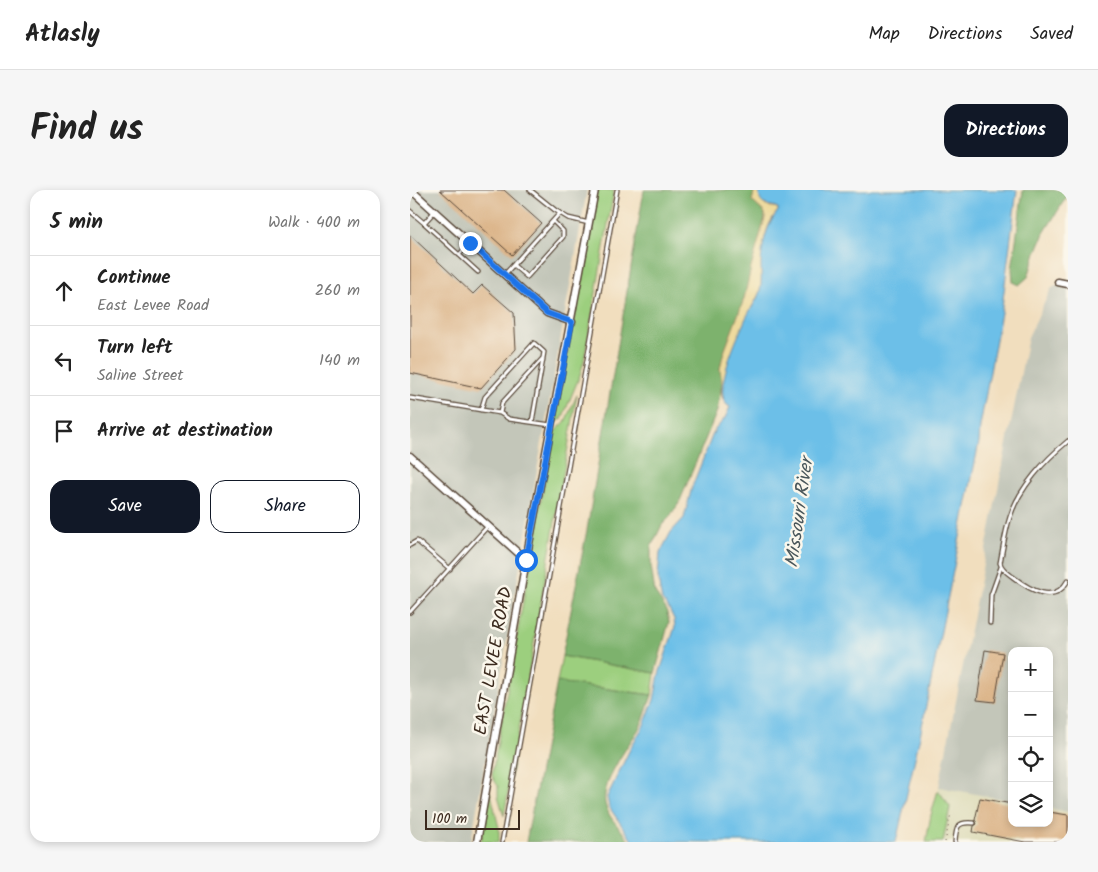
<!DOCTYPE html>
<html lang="en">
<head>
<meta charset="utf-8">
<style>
	body { margin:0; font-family:Kalam,sans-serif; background:#f6f6f6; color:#222 }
	.controls { position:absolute; right:15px; bottom:15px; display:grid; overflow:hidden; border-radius:10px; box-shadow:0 2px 8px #0003 }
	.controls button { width:45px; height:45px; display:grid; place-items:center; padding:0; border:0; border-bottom:1px solid #e0e0e0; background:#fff; color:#222; font:25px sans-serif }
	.scale { position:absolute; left:15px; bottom:12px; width:95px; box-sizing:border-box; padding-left:5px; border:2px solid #3b2a1e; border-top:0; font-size:14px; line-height:18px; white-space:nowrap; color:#3b2a1e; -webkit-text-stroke:4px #fbf7ec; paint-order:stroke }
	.stop { position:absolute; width:15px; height:15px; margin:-11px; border:4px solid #1a73e8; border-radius:50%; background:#fff }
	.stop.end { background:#1a73e8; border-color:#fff; box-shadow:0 1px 5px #0008 }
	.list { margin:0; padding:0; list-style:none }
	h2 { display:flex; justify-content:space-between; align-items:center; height:65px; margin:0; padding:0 20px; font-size:21px }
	h2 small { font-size:16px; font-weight:400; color:#767676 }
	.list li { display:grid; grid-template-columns:32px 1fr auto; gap:15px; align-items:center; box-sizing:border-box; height:70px; padding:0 20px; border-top:1px solid #e0e0e0 }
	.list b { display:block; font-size:19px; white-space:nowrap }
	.list p { margin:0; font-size:16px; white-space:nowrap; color:#767676 }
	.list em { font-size:16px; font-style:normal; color:#767676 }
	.actions { display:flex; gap:10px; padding:15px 20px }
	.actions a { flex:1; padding:11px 0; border:1px solid #111827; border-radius:15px; text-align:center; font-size:18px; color:#111827 }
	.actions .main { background:#111827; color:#fff }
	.icon { flex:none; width:28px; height:28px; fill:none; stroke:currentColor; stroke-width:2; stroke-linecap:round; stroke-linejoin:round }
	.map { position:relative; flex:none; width:658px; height:652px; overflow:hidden; border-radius:15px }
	header { display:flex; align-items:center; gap:30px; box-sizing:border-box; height:70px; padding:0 25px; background:#fff; border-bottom:1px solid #e0e0e0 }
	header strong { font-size:24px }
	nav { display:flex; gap:28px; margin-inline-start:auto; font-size:18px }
	.intro { display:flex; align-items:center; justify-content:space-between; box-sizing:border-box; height:120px; padding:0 30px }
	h1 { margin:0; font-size:35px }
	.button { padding:12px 22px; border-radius:15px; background:#111827; color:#fff; font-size:18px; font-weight:700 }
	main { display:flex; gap:30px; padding:0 30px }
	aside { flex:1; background:#fff; border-radius:15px; box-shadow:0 2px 8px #0003 }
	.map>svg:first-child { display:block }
	.built { fill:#dfddbb }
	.industrial { fill:#c3c6b9 }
	.green { fill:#9ccf7e; stroke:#6c7c4e }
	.forest { fill:#7db26d; stroke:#5c6e46 }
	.sand { fill:#eeda9e; stroke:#94825e }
	.water { fill:#6cbfe8; stroke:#547483 }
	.building { fill:#dcb58a }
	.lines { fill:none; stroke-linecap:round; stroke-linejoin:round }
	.service-casing { stroke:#564536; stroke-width:5.5 }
	.minor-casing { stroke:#564536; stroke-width:9 }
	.path { stroke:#564536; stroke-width:1; stroke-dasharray:1 4; stroke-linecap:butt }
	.service { stroke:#fff; stroke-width:3 }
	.minor { stroke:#fff; stroke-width:6 }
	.route { stroke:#1a73e8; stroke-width:6 }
	.labels { text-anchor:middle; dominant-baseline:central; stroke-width:5; stroke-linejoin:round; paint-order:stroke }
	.street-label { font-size:18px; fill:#3b2a1e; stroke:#fbf7ec }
	.water-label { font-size:19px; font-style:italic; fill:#4a575b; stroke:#fbf7ec }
</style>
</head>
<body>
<header>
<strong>Atlasly</strong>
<nav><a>Map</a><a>Directions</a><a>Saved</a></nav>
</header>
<div class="intro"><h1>Find us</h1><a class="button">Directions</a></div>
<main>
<aside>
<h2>5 min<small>Walk · 400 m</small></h2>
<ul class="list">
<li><svg class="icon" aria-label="ahead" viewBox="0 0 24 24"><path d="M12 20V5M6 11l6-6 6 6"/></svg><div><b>Continue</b><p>East Levee Road</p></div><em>260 m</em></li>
<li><svg class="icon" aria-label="left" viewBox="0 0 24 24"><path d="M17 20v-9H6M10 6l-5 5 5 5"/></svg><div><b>Turn left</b><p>Saline Street</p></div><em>140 m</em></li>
<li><svg class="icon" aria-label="arrive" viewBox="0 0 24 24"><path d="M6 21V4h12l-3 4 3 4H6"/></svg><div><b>Arrive at destination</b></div></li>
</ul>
<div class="actions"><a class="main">Save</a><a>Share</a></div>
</aside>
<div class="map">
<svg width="658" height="652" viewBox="0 0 658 652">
	<rect width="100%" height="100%" fill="#fbf7ec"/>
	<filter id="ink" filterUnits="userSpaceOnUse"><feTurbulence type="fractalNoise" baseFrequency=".02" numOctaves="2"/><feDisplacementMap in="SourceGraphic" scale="10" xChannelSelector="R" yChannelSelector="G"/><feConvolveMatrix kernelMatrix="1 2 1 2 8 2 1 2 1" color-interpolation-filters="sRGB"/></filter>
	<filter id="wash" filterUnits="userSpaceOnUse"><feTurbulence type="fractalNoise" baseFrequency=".0096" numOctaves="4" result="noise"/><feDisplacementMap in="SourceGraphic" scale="20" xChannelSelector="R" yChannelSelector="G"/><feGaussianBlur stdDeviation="1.12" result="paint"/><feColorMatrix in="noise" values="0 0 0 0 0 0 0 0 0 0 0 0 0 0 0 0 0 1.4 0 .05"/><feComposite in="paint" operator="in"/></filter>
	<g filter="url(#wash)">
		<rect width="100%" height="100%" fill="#f1debe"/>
		<!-- built -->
		<path class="built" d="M529 597 602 611V633H639V618L658 622V652H533L540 617 528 600Z"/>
		<!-- industrial -->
		<path class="industrial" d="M0 0H177L61 652H0Z
			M646 95 658 97V622L639 618V461H602V611L529 597 618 147 641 99Z"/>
		<!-- green -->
		<path class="green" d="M187 0H204L174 171 170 185 152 229 145 233Z
			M167 205 94 626 88 606V596L83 588 82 585 143 243 155 232Z
			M152 466 245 483 242 505 147 492Z
			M80 600 89 638V652H71Z
			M528 600 540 617 533 652H516L521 625Z"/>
		<!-- forest -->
		<path class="forest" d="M234 0H345L342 11 355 23V28L334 109 313 165 310 179 312 193 307 221 269 313 259 328 252 335 241 357V376L245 403 256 419 259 432 245 483 152 466 177 340Z
			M613 0H658L656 8 634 43 624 68 618 87 609 95 603 92 602 79Z
			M147 492 242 505C238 516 235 527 230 537 218 557 188 594 196 617 200 631 213 639 219 652H116Z"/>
		<!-- sand -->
		<path class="sand" d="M345 0H349L352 12 356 16 368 18V21C348 43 355 72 351 98 349 106 344 112 341 119 328 147 311 179 314 210L311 205 312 193 310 179 313 165 334 109 341 78 355 28V23L342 11Z"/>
		<!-- water -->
		<path class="water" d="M349 0H607L592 117 570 236 569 252 510 546 486 652H223L199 617 197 607 222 555 233 537 244 510 249 484 265 437 264 429 258 417 252 410 250 401 248 386 250 363 261 342 274 328 282 297 304 241 315 228 320 217C299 207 329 144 336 128 340 119 347 111 350 101 352 93 351 83 351 74 352 55 356 36 368 21V18C356 13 349 18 349 0Z"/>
		<g id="blocks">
			<!-- building -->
			<path class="building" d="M30 0H94L131 33 102 65Z
				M0 45 63 104 72 95 104 123 106 159 71 198 0 183Z
				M575 460 593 463 585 512 567 510Z
				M570 608 602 614V633H639V622L658 625V652H615L563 642 564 636 567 634 565 630Z"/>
		</g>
	</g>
	<g filter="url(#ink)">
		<use href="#blocks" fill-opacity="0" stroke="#564536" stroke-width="1"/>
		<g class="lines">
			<defs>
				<path id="service" d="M120 0 145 20 158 28 179 33
					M0 21 14 33
					M24 22 14 33 68 82
					M49 65 60 53
					M103 75 117 87 153 47V41L143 31
					M95 84 150 23
					M0 208 90 223 99 229 141 235
					M71 220 75 207 124 153 134 162 133 168 92 213 90 223
					M122 232 133 169
					M658 251C635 270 609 298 600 327 595 342 593 358 590 373 592 380 598 383 603 387 620 400 645 415 658 390
					M0 355 7 351 40 379
					M0 422 78 336
					M580 433 581 405 591 377
					M92 652 207 0
					M545 652C546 637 547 631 564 633"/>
				<path id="minor" d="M1 0 137 123 162 132
					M648 92 658 94
					M0 266 116 370
					M67 652 116 370 185 0"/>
			</defs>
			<!-- service casing -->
			<use href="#service" class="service-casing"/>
			<!-- minor casing -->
			<use href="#minor" class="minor-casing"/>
			<!-- path -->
			<path class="path" d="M535 652 541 623"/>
			<!-- service -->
			<use href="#service" class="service"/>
			<!-- minor -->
			<use href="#minor" class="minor"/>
		</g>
	</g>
	<g class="lines" filter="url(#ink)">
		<!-- route -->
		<path class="route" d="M60 53 137 123 162 132 116 370"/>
	</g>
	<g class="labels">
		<!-- street labels -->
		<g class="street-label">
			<text transform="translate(84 471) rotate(-80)">EAST LEVEE ROAD</text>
		</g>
		<!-- water labels -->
		<g class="water-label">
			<text transform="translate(390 323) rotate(-82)">Missouri River</text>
		</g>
	</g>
</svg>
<div class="controls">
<button>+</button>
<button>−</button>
<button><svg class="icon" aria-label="locate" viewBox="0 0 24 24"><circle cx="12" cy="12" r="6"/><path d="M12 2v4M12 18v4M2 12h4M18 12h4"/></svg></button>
<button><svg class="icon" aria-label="layers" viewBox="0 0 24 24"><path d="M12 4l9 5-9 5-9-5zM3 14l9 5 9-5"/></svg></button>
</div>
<div class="scale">100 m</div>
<div class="stop" style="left:116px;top:370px"></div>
<div class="stop end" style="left:60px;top:53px"></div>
</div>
</main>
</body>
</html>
